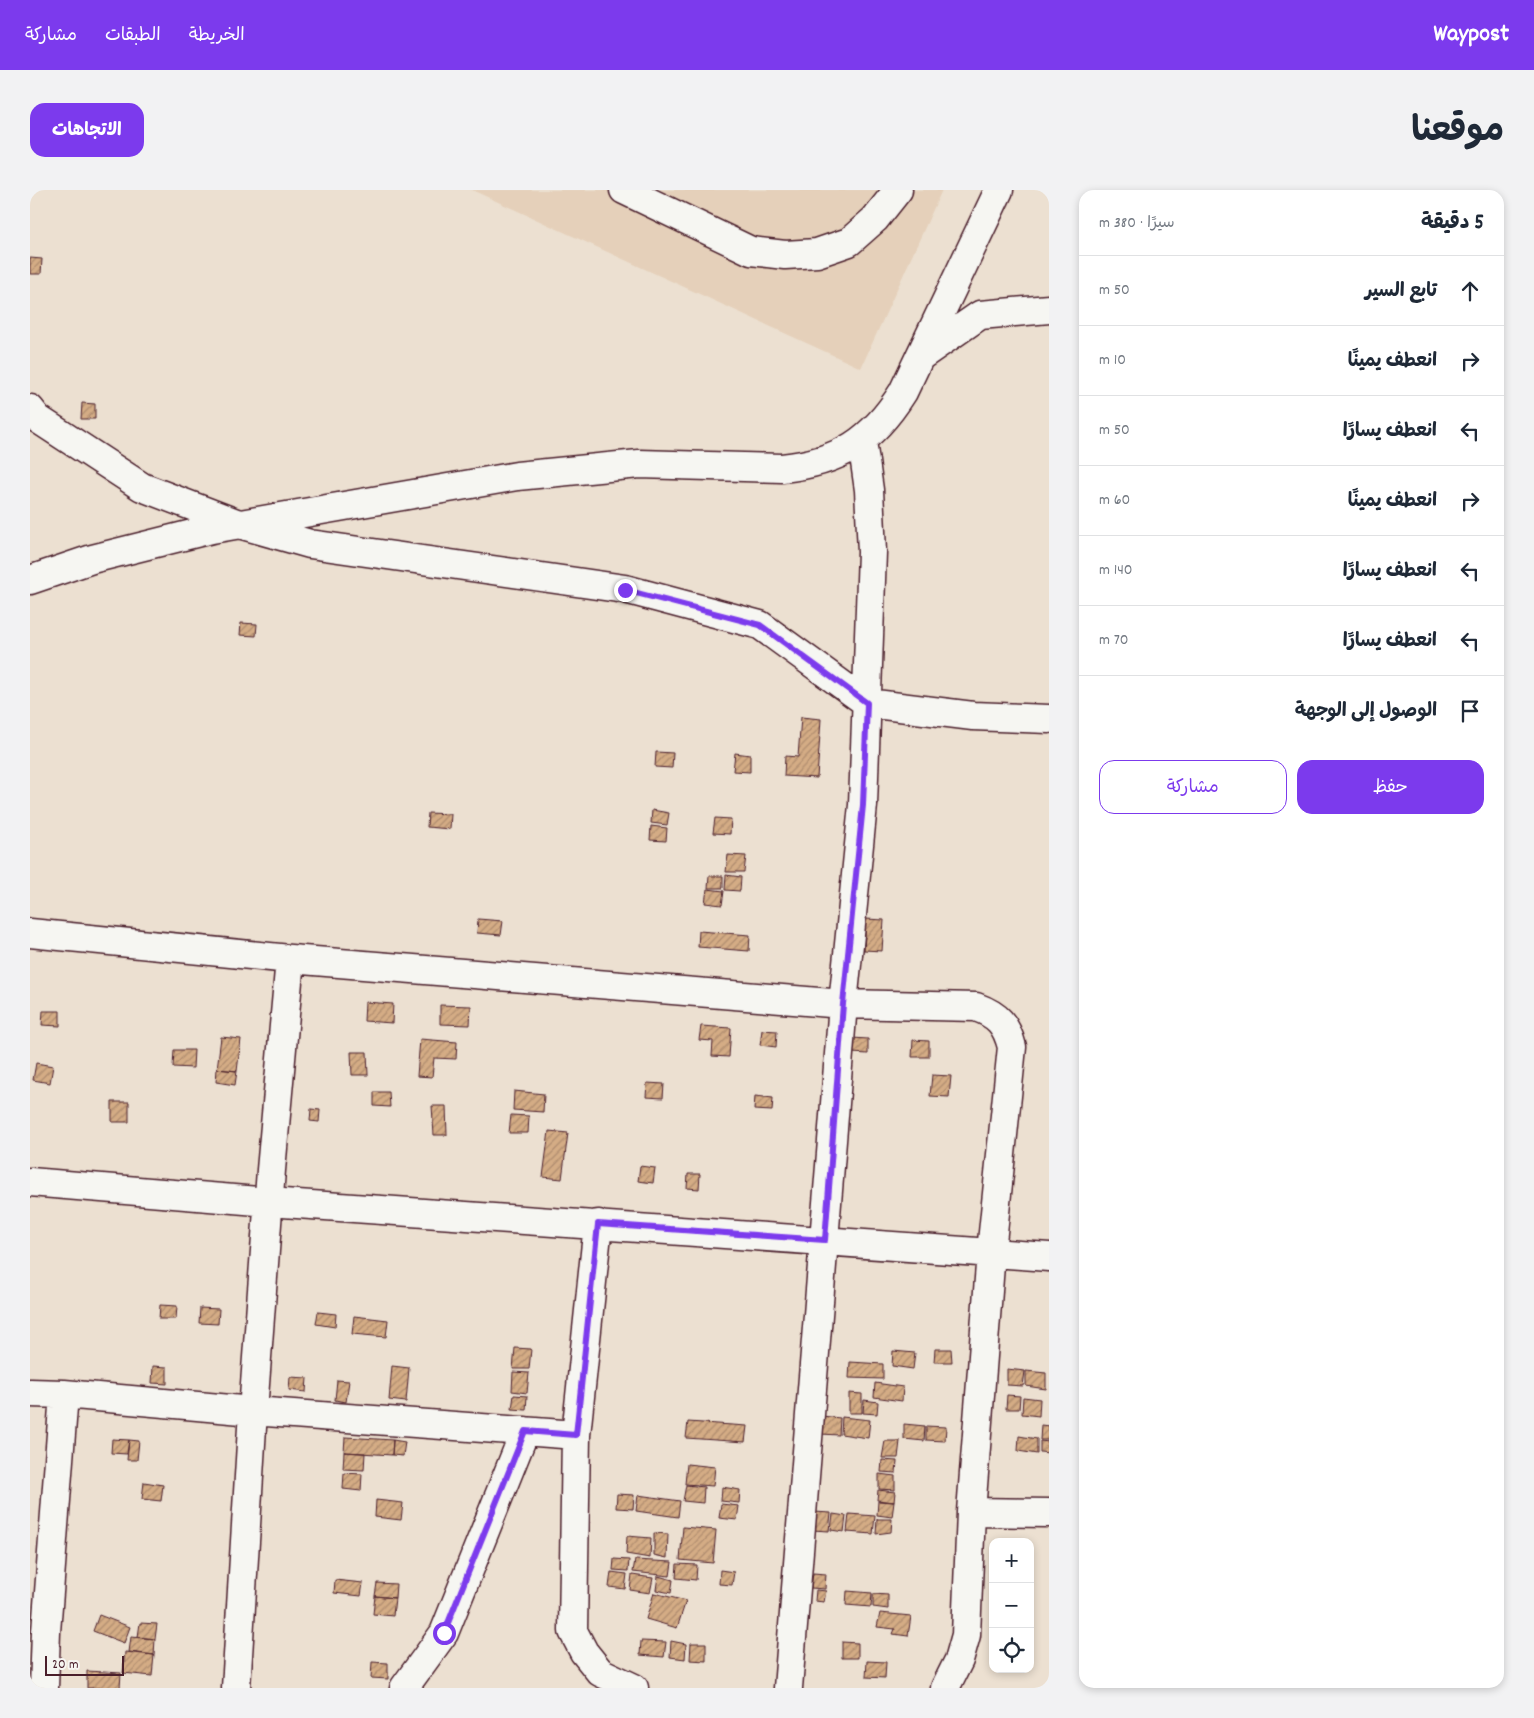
<!DOCTYPE html>
<html lang="ar">
<head>
<meta charset="utf-8">
<style>
	body { margin:0; font-family:Dekko,"Playpen Sans Arabic",sans-serif; background:#f2f2f3; color:#1f2937; direction:rtl }
	.controls { position:absolute; right:15px; bottom:15px; display:grid; overflow:hidden; border-radius:10px; box-shadow:0 2px 8px #0003 }
	.controls button { width:45px; height:45px; display:grid; place-items:center; padding:0; border:0; border-bottom:1px solid #e0e1e3; background:#fff; color:#1f2937; font:25px sans-serif }
	.scale { position:absolute; left:15px; bottom:12px; width:79px; box-sizing:border-box; padding-left:5px; border:2px solid #4a1f2b; border-top:0; font-size:14px; line-height:18px; white-space:nowrap; color:#4a1f2b; -webkit-text-stroke:4px #f6f6f2; paint-order:stroke }
	.stop { position:absolute; width:15px; height:15px; margin:-11px; border:4px solid #7c3aed; border-radius:50%; background:#fff }
	.stop.end { background:#7c3aed; border-color:#fff; box-shadow:0 1px 5px #0008 }
	.list { margin:0; padding:0; list-style:none }
	h2 { display:flex; justify-content:space-between; align-items:center; height:65px; margin:0; padding:0 20px; font-size:21px }
	h2 small { font-size:16px; font-weight:400; color:#747a83 }
	.list li { display:grid; grid-template-columns:32px 1fr auto; gap:15px; align-items:center; box-sizing:border-box; height:70px; padding:0 20px; border-top:1px solid #e0e1e3 }
	.list b { display:block; font-size:19px; white-space:nowrap }
	.list em { font-size:16px; font-style:normal; color:#747a83 }
	.actions { display:flex; gap:10px; padding:15px 20px }
	.actions a { flex:1; padding:11px 0; border:1px solid #7c3aed; border-radius:15px; text-align:center; font-size:18px; color:#7c3aed }
	.actions .main { background:#7c3aed; color:#fff }
	.icon { flex:none; width:28px; height:28px; fill:none; stroke:currentColor; stroke-width:2; stroke-linecap:round; stroke-linejoin:round }
	.map { position:relative; flex:none; width:1019px; height:1498px; overflow:hidden; direction:ltr; border-radius:15px }
	header { display:flex; align-items:center; gap:30px; box-sizing:border-box; height:70px; padding:0 25px; background:#7c3aed; color:#fff }
	header strong { font-size:24px }
	nav { display:flex; gap:28px; margin-inline-start:auto; font-size:18px }
	.intro { display:flex; align-items:center; justify-content:space-between; box-sizing:border-box; height:120px; padding:0 30px }
	h1 { margin:0; font-size:35px }
	.button { padding:12px 22px; border-radius:15px; background:#7c3aed; color:#fff; font-size:18px; font-weight:700 }
	main { display:flex; gap:30px; padding:0 30px }
	aside { flex:1; background:#fff; border-radius:15px; box-shadow:0 2px 8px #0003 }
	.map>svg:first-child { display:block }
	.built { fill:#e5d0ba }
	.building { fill:url(#building-hatch); stroke:#4a1f2b }
	.lines { fill:none; stroke-linecap:round; stroke-linejoin:round }
	.minor-casing { stroke:#4a1f2b; stroke-width:31 }
	.minor { stroke:#f6f6f2; stroke-width:28 }
	.route { stroke:#7c3aed; stroke-width:6 }
</style>
</head>
<body>
<header>
<strong>Waypost</strong>
<nav><a>الخريطة</a><a>الطبقات</a><a>مشاركة</a></nav>
</header>
<div class="intro"><h1>موقعنا</h1><a class="button">الاتجاهات</a></div>
<main>
<aside>
<h2>5 دقيقة<small>سيرًا · 380 m</small></h2>
<ul class="list">
<li><svg class="icon" aria-label="ahead" viewBox="0 0 24 24"><path d="M12 20V5M6 11l6-6 6 6"/></svg><div><b>تابع السير</b></div><em>50 m</em></li>
<li><svg class="icon" aria-label="right" viewBox="0 0 24 24"><path d="M7 20v-9h11M14 6l5 5-5 5"/></svg><div><b>انعطف يمينًا</b></div><em>10 m</em></li>
<li><svg class="icon" aria-label="left" viewBox="0 0 24 24"><path d="M17 20v-9H6M10 6l-5 5 5 5"/></svg><div><b>انعطف يسارًا</b></div><em>50 m</em></li>
<li><svg class="icon" aria-label="right" viewBox="0 0 24 24"><path d="M7 20v-9h11M14 6l5 5-5 5"/></svg><div><b>انعطف يمينًا</b></div><em>60 m</em></li>
<li><svg class="icon" aria-label="left" viewBox="0 0 24 24"><path d="M17 20v-9H6M10 6l-5 5 5 5"/></svg><div><b>انعطف يسارًا</b></div><em>140 m</em></li>
<li><svg class="icon" aria-label="left" viewBox="0 0 24 24"><path d="M17 20v-9H6M10 6l-5 5 5 5"/></svg><div><b>انعطف يسارًا</b></div><em>70 m</em></li>
<li><svg class="icon" aria-label="arrive" viewBox="0 0 24 24"><path d="M6 21V4h12l-3 4 3 4H6"/></svg><div><b>الوصول إلى الوجهة</b></div></li>
</ul>
<div class="actions"><a class="main">حفظ</a><a>مشاركة</a></div>
</aside>
<div class="map">
<svg width="1019" height="1498" viewBox="0 0 1019 1498">
	<defs>
		<pattern id="building-hatch" width="6" height="6" patternUnits="userSpaceOnUse" patternTransform="scale(1.25)"><rect width="6" height="6" fill="#d4ac85"/><path d="M-1 1l2-2M0 6l6-6M5 7l2-2" fill="none" stroke="#ae8b6d"/></pattern>
	</defs>
	<rect width="100%" height="100%" fill="#ece0d1"/>
	<filter id="ink" filterUnits="userSpaceOnUse"><feTurbulence type="fractalNoise" baseFrequency=".02" numOctaves="2"/><feDisplacementMap in="SourceGraphic" scale="10" xChannelSelector="R" yChannelSelector="G"/><feConvolveMatrix kernelMatrix="1 2 1 2 8 2 1 2 1" color-interpolation-filters="sRGB"/></filter>
	<g filter="url(#ink)">
		<!-- built -->
		<path class="built" d="M442 0H912L831 178Z"/>
		<!-- building -->
		<path class="building" d="M0 68 12 69 11 84H0Z
			M52 213 65 214V229H51Z
			M211 433 227 434 226 446 210 445Z
			M771 527 791 529 787 588 754 586 755 566 768 567Z
			M626 562 643 563 642 578 625 577Z
			M705 563 720 565V582L703 581Z
			M622 620 639 623 637 635 621 633Z
			M398 623 421 624 420 639 397 637Z
			M685 628 701 629 700 644 683 643Z
			M621 636 637 638 636 651 620 650Z
			M698 665 716 666 714 682H696Z
			M696 685 711 687 710 701 695 700Z
			M679 686H693V698H678Z
			M677 699 694 701 692 715 675 713Z
			M448 729 473 731 471 745 447 743Z
			M836 729 854 730 852 761 834 760Z
			M669 741 720 745 719 761 668 757Z
			M335 812 363 814 362 833 334 831Z
			M410 815 441 816 440 835 410 834Z
			M13 821H30V836L12 835Z
			M671 836 701 838 699 867 682 866 683 851 669 850Z
			M732 840 747 841 746 857 730 855Z
			M191 847 211 849 207 881 187 879Z
			M822 848 838 849V864L822 863Z
			M390 849 427 852 426 869 404 868 402 887 387 886Z
			M883 850 899 851V867H882Z
			M144 860H164L163 878 143 877Z
			M321 862H337L338 885H322Z
			M6 873 23 876 20 893 3 890Z
			M187 879 207 881 205 895 186 892Z
			M902 885 921 886 919 907 900 906Z
			M617 893 634 894 633 908 616 907Z
			M484 901 514 904 513 922 483 920Z
			M344 902H359L360 917 344 916Z
			M725 906 743 908 742 921 724 920Z
			M82 912H99V932H82Z
			M402 916H416L417 945H404Z
			M281 919 290 920 289 932 280 931Z
			M481 925 499 926 498 943H479Z
			M519 941 538 943 532 989 513 987Z
			M610 976 625 978 623 993 608 991Z
			M658 984H670L669 999 657 998Z
			M130 1115 147 1116 146 1129H129Z
			M170 1118 189 1119 188 1134 169 1133Z
			M288 1122 306 1124 305 1137 286 1134Z
			M324 1126 358 1130 356 1147 322 1144Z
			M485 1158 501 1159 499 1179H483Z
			M905 1159H921L922 1172H904Z
			M863 1161 885 1163 883 1179 862 1176Z
			M820 1172 853 1174V1189L819 1188Z
			M123 1176 137 1177V1194L122 1193Z
			M362 1176 379 1178 376 1212 359 1210Z
			M977 1179 995 1181 993 1196 977 1195Z
			M996 1181 1016 1183V1199L996 1196Z
			M483 1182 499 1183 497 1203 482 1201Z
			M260 1187 277 1188 276 1202 259 1200Z
			M307 1190 319 1191 316 1212 305 1210Z
			M845 1193 873 1197 872 1211 844 1207Z
			M819 1203 832 1204V1223H819Z
			M484 1205 497 1206 496 1220 482 1219Z
			M977 1205 990 1206 989 1219H976Z
			M993 1207 1010 1209 1009 1226 992 1224Z
			M834 1210 848 1212 847 1224 833 1223Z
			M792 1226 810 1228 809 1245 791 1244Z
			M812 1227 840 1230 838 1248 811 1244Z
			M658 1232 717 1236 715 1252 656 1248Z
			M874 1234 895 1236 894 1251 874 1249Z
			M1011 1235 1019 1236V1250H1010Z
			M896 1236 916 1237 915 1251 896 1250Z
			M989 1246 1007 1249V1264L988 1261Z
			M315 1247 363 1250 362 1265 314 1262Z
			M82 1249 99 1250 97 1264 81 1263Z
			M99 1250 109 1251 107 1270H97Z
			M363 1250 375 1252 373 1266 362 1265Z
			M855 1251H870L868 1268H852Z
			M1010 1251 1019 1252V1263L1010 1262Z
			M314 1262 335 1263 334 1280 313 1279Z
			M852 1270 867 1271 866 1283 851 1282Z
			M657 1274 685 1277 683 1296 655 1294Z
			M314 1283 332 1284 331 1301 313 1299Z
			M849 1284 865 1286V1300L849 1299Z
			M114 1292 133 1295 131 1311 112 1309Z
			M656 1295 674 1297 673 1313 653 1311Z
			M692 1297 710 1300 709 1313 691 1311Z
			M848 1300 865 1302 864 1312 847 1310Z
			M587 1304 604 1305 603 1319 586 1318Z
			M608 1305 650 1311 648 1327 606 1321Z
			M346 1310 373 1313 371 1330 345 1327Z
			M848 1311 864 1312 862 1327 847 1325Z
			M691 1314 709 1316 707 1330 689 1328Z
			M784 1322 801 1323 799 1341 782 1340Z
			M803 1324 816 1326 814 1342 801 1340Z
			M819 1324 845 1326 843 1344 817 1342Z
			M847 1329H862L861 1342 846 1344Z
			M653 1337 686 1340 683 1373 650 1370Z
			M624 1343 638 1344 637 1368 624 1365Z
			M597 1346 621 1348 620 1368 596 1364Z
			M584 1369 599 1370 598 1381 583 1380Z
			M605 1370 642 1372 640 1386 603 1382Z
			M647 1374 667 1375 666 1390 646 1388Z
			M690 1380 704 1382 702 1395 689 1394Z
			M581 1382 597 1384 595 1399 579 1397Z
			M783 1383 796 1384 795 1399 781 1398Z
			M602 1385 623 1388 620 1403 600 1400Z
			M628 1386 643 1390 641 1403 626 1400Z
			M305 1390 333 1393 331 1406 304 1403Z
			M347 1393 366 1394 365 1408 345 1406Z
			M786 1400 796 1401 794 1412 785 1411Z
			M817 1401 842 1403 841 1417 816 1415Z
			M624 1403 656 1411 647 1438 616 1429Z
			M843 1404 858 1405V1419L843 1417Z
			M345 1406 365 1408 363 1426 343 1424Z
			M850 1423 881 1426 878 1446 863 1444 865 1439 847 1437Z
			M69 1425 100 1437 94 1453 63 1441Z
			M110 1433 127 1434 125 1449 108 1447Z
			M101 1447 125 1449 124 1465 99 1462Z
			M611 1451 636 1452 634 1467 610 1465Z
			M641 1451 656 1454 655 1469 640 1467Z
			M812 1452 828 1453V1468H812Z
			M661 1453H676V1471L660 1470Z
			M95 1462 124 1465 122 1486 93 1483Z
			M837 1471 856 1472 855 1488 836 1487Z
			M342 1472 358 1473V1489L341 1488Z
			M57 1481 91 1483 90 1498H57Z"/>
		<g class="lines">
			<defs>
				<path id="minor" d="M594 0 721 61 755 65 787 63 819 52 845 29 868 0
					M891 166 950 125 1019 119
					M0 219 8 229 112 297 209 334 280 354 595 399 730 435 837 513 943 526 1019 529
					M0 390 62 369 182 339 487 286 609 274 752 278C810 272 842 251 873 202L969 0
					M0 743 260 769 813 814 946 817C968 825 976 834 982 857L961 1062 941 1322 936 1445 929 1470 915 1498
					M0 992 239 1012 1019 1067
					M568 1034 546 1245 543 1441 554 1462 570 1482 604 1498
					M0 1203 34 1204 16 1442 14 1498
					M34 1204 223 1221 546 1245
					M941 1322 1019 1323
					M206 1498 223 1221 241 980 260 769
					M374 1498 414 1443 495 1241
					M758 1498 813 814 833 615 842 362 839 300 832 251"/>
			</defs>
			<!-- minor casing -->
			<use href="#minor" class="minor-casing"/>
			<!-- minor -->
			<use href="#minor" class="minor"/>
		</g>
	</g>
	<g class="lines" filter="url(#ink)">
		<!-- route -->
		<path class="route" d="M414 1443 495 1241 546 1245 568 1034 795 1050 813 814 833 615 837 513 730 435 595 400"/>
	</g>
</svg>
<div class="controls">
<button>+</button>
<button>−</button>
<button><svg class="icon" aria-label="locate" viewBox="0 0 24 24"><circle cx="12" cy="12" r="6"/><path d="M12 2v4M12 18v4M2 12h4M18 12h4"/></svg></button>
</div>
<div class="scale">20 m</div>
<div class="stop" style="left:414px;top:1443px"></div>
<div class="stop end" style="left:595px;top:400px"></div>
</div>
</main>
</body>
</html>
